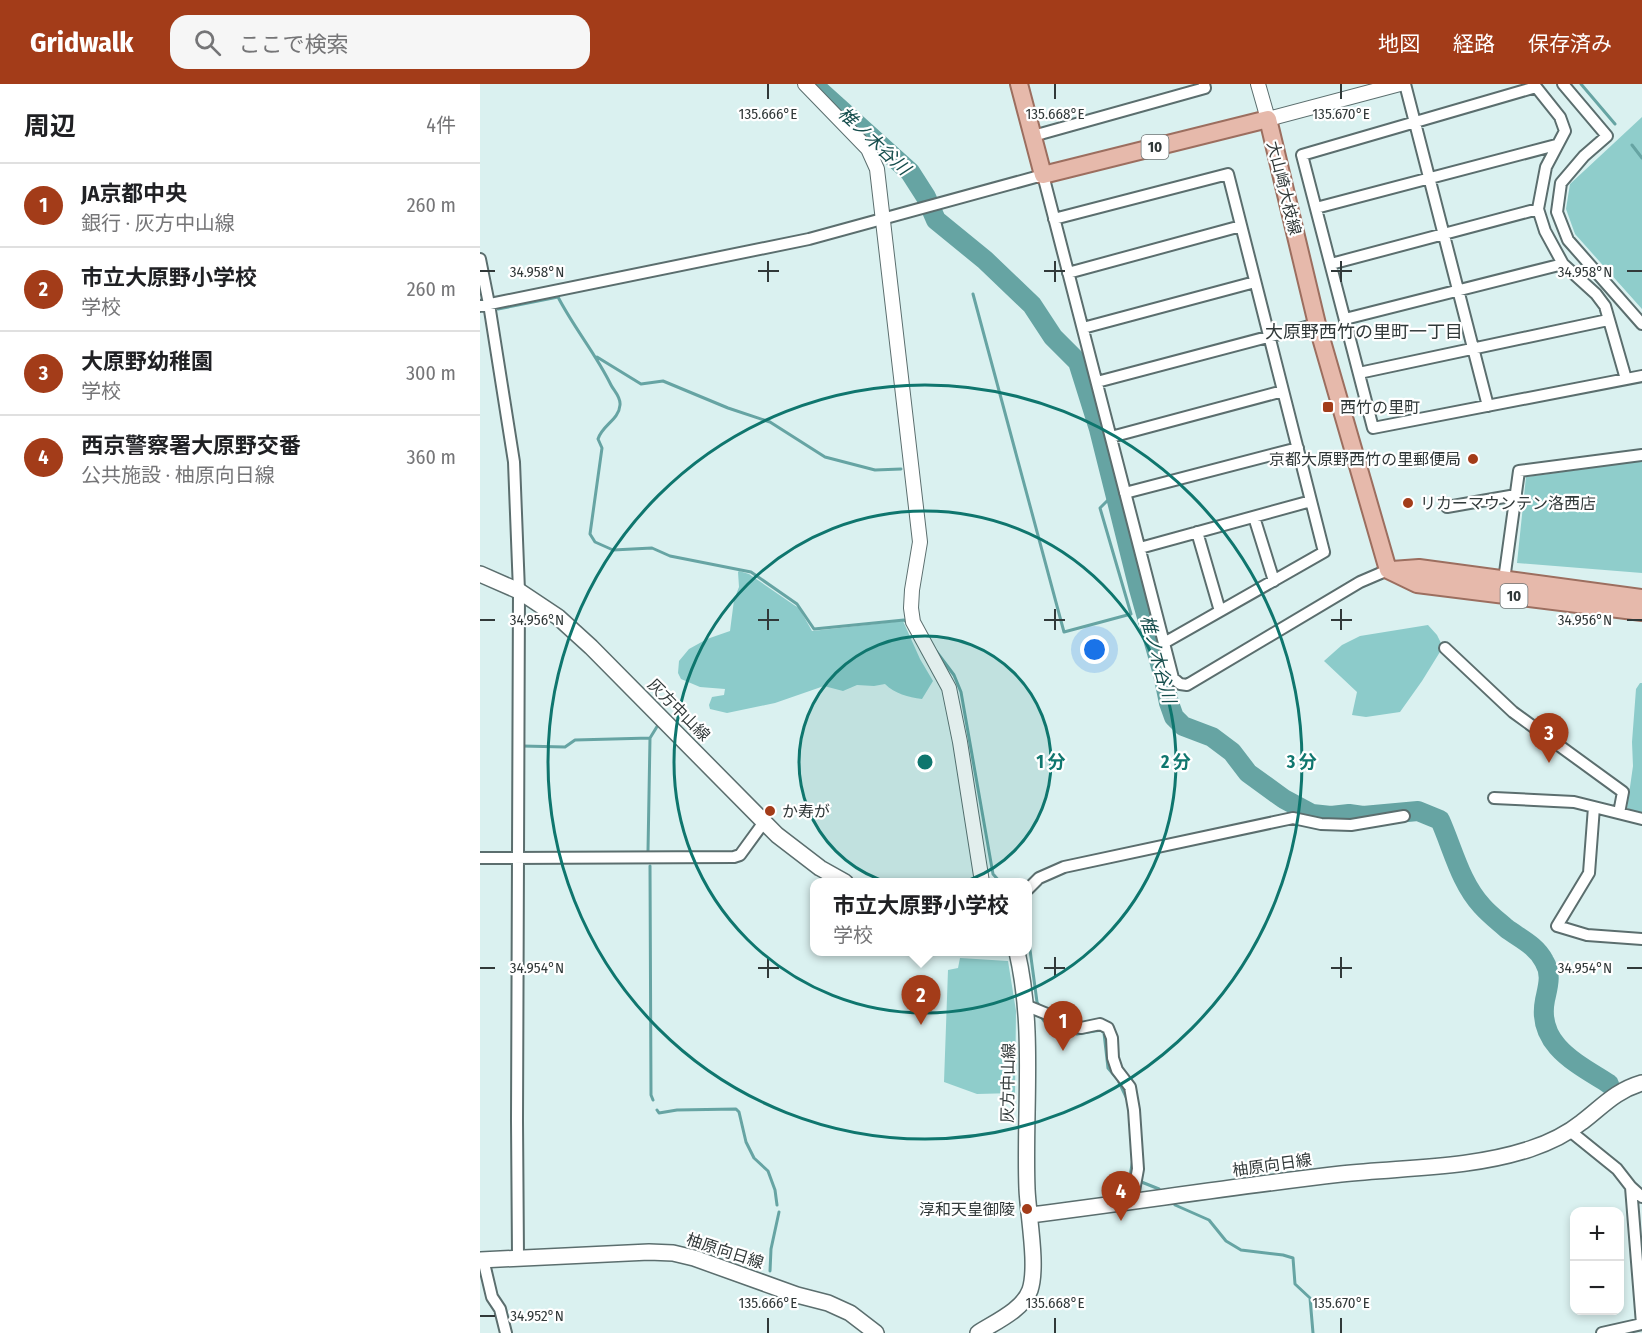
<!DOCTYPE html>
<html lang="ja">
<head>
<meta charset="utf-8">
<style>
	body { margin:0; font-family:"Fira Sans Condensed","Noto Sans JP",sans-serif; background:#f6f6f6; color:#202124 }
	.controls { position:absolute; right:18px; bottom:18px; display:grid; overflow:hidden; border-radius:12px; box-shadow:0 3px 9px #0003 }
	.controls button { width:54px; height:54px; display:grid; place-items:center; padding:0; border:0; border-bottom:2px solid #e0e0e0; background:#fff; color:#202124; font:30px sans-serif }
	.you { position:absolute; left:615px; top:566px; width:21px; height:21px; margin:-15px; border:4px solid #fff; border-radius:50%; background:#1a73e8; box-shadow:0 0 0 9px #1a73e833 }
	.badge { display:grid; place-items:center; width:39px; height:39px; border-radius:50%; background:#a33c19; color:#fff; font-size:20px; font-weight:700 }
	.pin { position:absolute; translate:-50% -50px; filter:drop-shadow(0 2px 3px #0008) }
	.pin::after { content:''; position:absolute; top:32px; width:21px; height:18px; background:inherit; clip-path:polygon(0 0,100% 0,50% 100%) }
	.popup { position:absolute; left:330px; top:794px; width:222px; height:78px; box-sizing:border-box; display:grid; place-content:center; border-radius:12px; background:#fff; filter:drop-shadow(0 2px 4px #0005); font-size:20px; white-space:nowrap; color:#757577 }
	.popup b { font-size:22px; color:#202124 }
	.popup::after { content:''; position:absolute; left:50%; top:100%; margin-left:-12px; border:12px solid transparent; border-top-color:#fff }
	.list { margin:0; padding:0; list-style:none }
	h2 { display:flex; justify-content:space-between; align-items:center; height:78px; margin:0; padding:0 24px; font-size:26px }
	h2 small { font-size:20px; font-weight:400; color:#757577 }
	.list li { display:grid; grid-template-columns:39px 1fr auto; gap:18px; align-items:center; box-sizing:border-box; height:84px; padding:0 24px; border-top:2px solid #e0e0e0 }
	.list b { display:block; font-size:22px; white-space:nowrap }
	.list p { margin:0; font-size:20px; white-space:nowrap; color:#757577 }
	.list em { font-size:20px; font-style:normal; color:#757577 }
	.icon { flex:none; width:33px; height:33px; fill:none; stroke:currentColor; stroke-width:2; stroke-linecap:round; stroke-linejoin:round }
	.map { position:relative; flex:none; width:1162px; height:1249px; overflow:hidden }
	header { display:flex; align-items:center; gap:36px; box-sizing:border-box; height:84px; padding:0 30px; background:#a33c19; color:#fff }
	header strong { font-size:28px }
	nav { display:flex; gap:33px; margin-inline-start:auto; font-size:21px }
	.search { width:420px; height:54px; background:#f6f6f6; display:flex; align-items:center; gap:15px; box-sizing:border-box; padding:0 21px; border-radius:18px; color:#757577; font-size:22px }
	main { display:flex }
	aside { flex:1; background:#fff }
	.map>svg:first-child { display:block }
	.green { fill:#8fcdcb }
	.forest { fill:#8ccbca }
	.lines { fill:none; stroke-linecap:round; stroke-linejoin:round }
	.stream { stroke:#66a4a3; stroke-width:3 }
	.river { stroke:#66a4a3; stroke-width:20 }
	.minor-casing { stroke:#5b6e6e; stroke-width:14 }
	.tertiary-casing { stroke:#5b6e6e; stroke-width:16 }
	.secondary-casing { stroke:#5b6e6e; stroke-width:18 }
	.primary-casing { stroke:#9c6e5f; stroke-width:20 }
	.minor { stroke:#fff; stroke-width:10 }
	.tertiary { stroke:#fff; stroke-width:14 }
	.secondary { stroke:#fff; stroke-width:15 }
	.primary { stroke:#e6b9ab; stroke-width:16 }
	.ticks { fill:none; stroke:#313939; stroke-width:2 }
	.ring { fill:none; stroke:#0f766e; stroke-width:3 }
	.poi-dot { fill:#a33c19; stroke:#fff; stroke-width:2 }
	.labels { text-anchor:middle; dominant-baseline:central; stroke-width:4.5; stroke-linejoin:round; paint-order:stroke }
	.shield { fill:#fff; stroke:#6f7474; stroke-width:1.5 }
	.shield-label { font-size:15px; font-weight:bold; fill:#313939 }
	.street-label { font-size:16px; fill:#313939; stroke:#fff }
	.poi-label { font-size:16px; fill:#313939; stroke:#fff; text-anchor:start }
	.water-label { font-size:18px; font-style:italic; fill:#164e4d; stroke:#fff }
	.neighbourhood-label { font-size:18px; fill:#313939; stroke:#fff }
	.ticks-label { font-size:15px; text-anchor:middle; fill:#313939; stroke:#fff; stroke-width:4.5; stroke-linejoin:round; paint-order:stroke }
	.centre { fill:#0f766e; stroke:#fff; stroke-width:3 }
	.ring-label { font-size:18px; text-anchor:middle; font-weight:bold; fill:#0f766e; stroke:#fff; stroke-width:4.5; stroke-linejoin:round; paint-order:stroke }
</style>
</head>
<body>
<header>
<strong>Gridwalk</strong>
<div class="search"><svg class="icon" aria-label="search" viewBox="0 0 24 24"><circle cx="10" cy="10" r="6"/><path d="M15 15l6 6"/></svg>ここで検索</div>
<nav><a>地図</a><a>経路</a><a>保存済み</a></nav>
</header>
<main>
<aside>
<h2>周辺<small>4件</small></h2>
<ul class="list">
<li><span class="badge">1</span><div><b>JA京都中央</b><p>銀行 · 灰方中山線</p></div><em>260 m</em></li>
<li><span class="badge">2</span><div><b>市立大原野小学校</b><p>学校</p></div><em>260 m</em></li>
<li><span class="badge">3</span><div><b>大原野幼稚園</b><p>学校</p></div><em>300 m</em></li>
<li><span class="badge">4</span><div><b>西京警察署大原野交番</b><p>公共施設 · 柚原向日線</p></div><em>360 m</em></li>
</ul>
</aside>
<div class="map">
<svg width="1162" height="1249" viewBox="0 0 1162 1249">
	<rect width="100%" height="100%" fill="#daf1f0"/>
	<!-- green -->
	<path class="green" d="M1162 33V225L1095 150 1086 125 1090 100Z
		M1162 377V489L1037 479 1046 393Z
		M480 874 528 877 536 927 535 1009 497 1010 464 998 468 886 478 884Z"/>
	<!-- forest -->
	<path class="forest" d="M259 487 269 490 314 521 319 524 332 547 423 537 440 575 453 597 442 615C428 613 415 610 405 600L394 602 377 601 363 607 344 602 295 619 247 629 230 625 229 621 232 613 244 611 245 605 220 603 201 595 198 589 199 577 209 565 227 555 250 547 254 516 259 503 258 488Z
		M948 541 957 551 963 563 942 597 920 628 886 633 872 631 877 608 844 577 862 561 880 552Z
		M1160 599H1162V730L1147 724 1153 682 1152 658 1156 605Z"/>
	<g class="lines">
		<!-- stream -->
		<path class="stream" d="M1101 0 1135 40
			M1152 61 1162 74
			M493 210 584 548 651 530 620 424 634 410
			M18 225 78 213C94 244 116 270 131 301 134 307 141 313 140 321 139 336 122 341 118 355L122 364 110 450 115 458 133 466 172 464 190 472 271 488 317 520 334 545 424 536 428 539
			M117 273 161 300 183 297 248 324 290 338 345 373 395 386 421 385
			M456 567 474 591 481 608 513 790 520 798
			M42 662 85 663 95 656 170 654
			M168 767 170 654 178 641
			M170 782 171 1011 173 1016
			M548 851 557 918 560 923
			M560 931 564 937 597 950 621 946 624 949 628 984 638 996 647 1015
			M177 1026 179 1029 197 1026 256 1025 259 1028 266 1058 274 1074 288 1087 295 1106 297 1121
			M653 1075 650 1092 653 1093
			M659 1097 679 1105
			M695 1121 729 1136 746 1157 761 1166 803 1171 813 1174 815 1200 830 1214 833 1249
			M290 1187 291 1165 299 1128"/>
		<!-- river -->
		<path class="river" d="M339 6 430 88 446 113 456 136 505 176 552 221 573 253 598 278 619 345 659 505 683 590 689 619 694 633 703 642 732 653 752 668 768 689 804 715 832 730 851 732 869 730 883 732 938 727 960 736C973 765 980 798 1002 822 1009 830 1018 837 1026 844 1039 854 1056 861 1064 877 1072 890 1068 902 1065 916 1056 961 1098 980 1129 1000"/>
		<defs>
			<path id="minor" d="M925 0 1008 322
				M1083 0 1127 52 1104 72 1081 99 1077 128 1088 156 1162 240
				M553 52 725 4 724 0
				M836 124 1076 61
				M574 135 748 90 844 468 684 559
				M0 175 9 220 34 378 39 507 37 1037 38 1173
				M851 180 1058 125
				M588 189 761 142
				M0 222 329 155 563 91 693 594 700 600 707 601 880 498 908 486
				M865 235 1083 180
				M603 244 775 198
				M879 289 1128 236
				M1146 295 1125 222 1116 210 1083 180 1065 147 1058 125 1066 83 1085 47 1080 33 1056 3 822 71 893 344 1162 292
				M617 298 837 240
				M631 353 803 307
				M645 409 818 364
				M967 423 1036 411
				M774 433 794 497
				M717 448 740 527
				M660 464 831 417
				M1024 496 1039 387 1162 371
				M965 564 1033 628 1143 708 1139 729
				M1014 714 1094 718 1162 735
				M1114 723 1109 789 1077 842 1107 851 1162 855
				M0 774 254 773 260 771 284 738
				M548 805 559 794 584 783 813 734 841 740 871 741 924 732
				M545 921 601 944 620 940 628 944 632 954 633 974 637 986 650 1003 654 1026 658 1085 652 1118
				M1090 1047 1137 1085 1151 1103 1162 1113
				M1151 1103 1162 1240
				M3 1175 12 1213 20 1225 26 1249
				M1122 1249 1162 1240"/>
			<path id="tertiary" d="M325 0 388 65 397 85 440 458 432 506 431 524 433 538 469 604 480 658 502 798
				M778 0 788 35 920 0"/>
			<path id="secondary" d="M0 490 39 507 78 533 111 563 297 751 340 784 365 798
				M550 1131C654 1118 757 1102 861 1090 924 1083 989 1085 1050 1065 1068 1059 1087 1050 1102 1038 1123 1022 1135 1007 1162 999
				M0 1176 169 1168 193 1169 214 1174 317 1211 348 1219 370 1229 396 1249
				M498 1249C515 1238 543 1226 550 1206 558 1182 548 1131 547 1105 544 1027 555 945 537 868"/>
			<path id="primary" d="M539 0 563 91 788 35 837 240 908 486 937 500 1162 528
				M912 486 939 484 1162 514"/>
		</defs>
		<!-- minor casing -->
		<use href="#minor" class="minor-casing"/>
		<!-- tertiary casing -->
		<use href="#tertiary" class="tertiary-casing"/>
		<!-- secondary casing -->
		<use href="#secondary" class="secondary-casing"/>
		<!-- primary casing -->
		<use href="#primary" class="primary-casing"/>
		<!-- minor -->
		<use href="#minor" class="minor"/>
		<!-- tertiary -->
		<use href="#tertiary" class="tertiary"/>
		<!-- secondary -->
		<use href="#secondary" class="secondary"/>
		<!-- primary -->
		<use href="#primary" class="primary"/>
	</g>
	<!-- ticks -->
	<path class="ticks" d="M288 0V15M575 0V15M861 0V15M288 177V198M575 177V198M861 177V198M0 187H15M278 187H299M564 187H585M851 187H872M1147 187H1162M288 525V546M575 525V546M861 525V546M0 536H15M278 536H299M564 536H585M851 536H872M1147 536H1162M288 873V894M575 873V894M861 873V894M0 884H15M278 884H299M564 884H585M851 884H872M1147 884H1162M0 1232H15M288 1234V1249M575 1234V1249M861 1234V1249"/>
	<!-- distance rings -->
	<circle cx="445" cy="678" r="126" fill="#0f766e" fill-opacity=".12"/>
	<g class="ring">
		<circle cx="445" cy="678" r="126"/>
		<circle cx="445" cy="678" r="251"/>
		<circle cx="445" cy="678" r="377"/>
	</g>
	<!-- markers -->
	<g class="poi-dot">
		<rect x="842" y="317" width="12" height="12" rx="3"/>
		<circle cx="993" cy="375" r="6"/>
		<circle cx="928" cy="419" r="6"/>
		<circle cx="290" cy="727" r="6"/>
		<circle cx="547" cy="1125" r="6"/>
	</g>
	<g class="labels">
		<!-- shield labels -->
		<g class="shield">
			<rect x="661.5" y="51" width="27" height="24" rx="4.5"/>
			<rect x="1020.5" y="500" width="27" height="24" rx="4.5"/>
		</g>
		<g class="shield-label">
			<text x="675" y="63">10</text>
			<text x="1034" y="512">10</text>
		</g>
		<!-- street labels -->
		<g class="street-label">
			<text transform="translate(804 104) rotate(76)">大山崎大枝線</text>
			<text transform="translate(199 626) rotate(45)">灰方中山線</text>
			<text transform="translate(528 999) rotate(-89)">灰方中山線</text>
			<text transform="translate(792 1081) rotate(-8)">柚原向日線</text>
			<text transform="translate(245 1167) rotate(18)">柚原向日線</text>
		</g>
		<!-- poi labels -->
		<g class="poi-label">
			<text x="860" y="323">西竹の里町</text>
			<text x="981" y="375" text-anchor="end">京都大原野西竹の里郵便局</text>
			<text x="940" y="419">リカーマウンテン洛西店</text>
			<text x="302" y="727">か寿が</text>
			<text x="535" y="1125" text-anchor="end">淳和天皇御陵</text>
		</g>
		<!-- water labels -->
		<g class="water-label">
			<text transform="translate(394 57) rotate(43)">椎ノ木谷川</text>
			<text transform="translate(678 575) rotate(75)">椎ノ木谷川</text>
		</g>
		<!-- neighbourhood labels -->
		<g class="neighbourhood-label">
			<text x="884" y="248">大原野西竹の里町一丁目</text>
		</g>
	</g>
	<g class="ticks-label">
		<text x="288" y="35">135.666°E</text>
		<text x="575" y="35">135.668°E</text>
		<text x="861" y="35">135.670°E</text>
		<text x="57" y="193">34.958°N</text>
		<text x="1105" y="193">34.958°N</text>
		<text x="57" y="541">34.956°N</text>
		<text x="1105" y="541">34.956°N</text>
		<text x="57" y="889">34.954°N</text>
		<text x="1105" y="889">34.954°N</text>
		<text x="288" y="1224">135.666°E</text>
		<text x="575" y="1224">135.668°E</text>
		<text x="861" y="1224">135.670°E</text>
		<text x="57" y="1237">34.952°N</text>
	</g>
	<circle cx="445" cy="678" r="9" class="centre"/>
	<g class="ring-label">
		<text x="571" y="684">1 分</text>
		<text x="696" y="684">2 分</text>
		<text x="822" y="684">3 分</text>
	</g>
</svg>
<div class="controls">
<button>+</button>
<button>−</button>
</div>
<div class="you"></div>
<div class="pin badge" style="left:583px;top:967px">1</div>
<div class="pin badge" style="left:441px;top:941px">2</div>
<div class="popup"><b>市立大原野小学校</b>学校</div>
<div class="pin badge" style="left:1069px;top:679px">3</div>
<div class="pin badge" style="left:641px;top:1137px">4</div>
</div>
</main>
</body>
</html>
